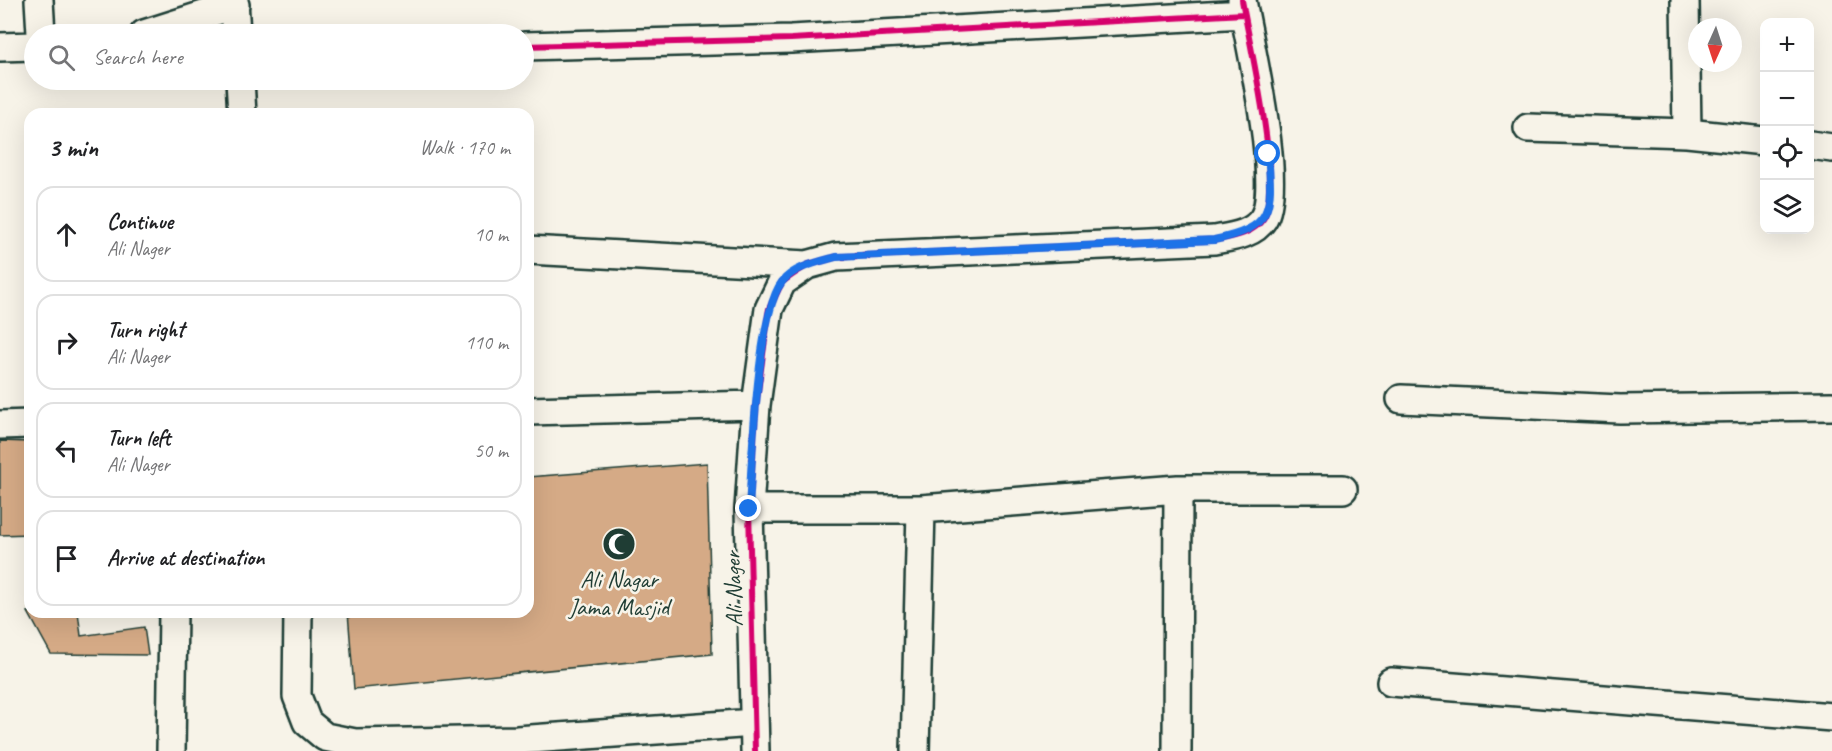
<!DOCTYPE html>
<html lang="en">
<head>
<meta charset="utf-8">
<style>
	body { margin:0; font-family:Caveat,sans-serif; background:#f6f6f6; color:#202124 }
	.controls { position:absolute; right:18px; top:18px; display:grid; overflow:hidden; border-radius:12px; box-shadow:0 6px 24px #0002 }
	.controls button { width:54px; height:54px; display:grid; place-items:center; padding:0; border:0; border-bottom:2px solid #e0e0e0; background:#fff; color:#202124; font:30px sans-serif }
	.compass { position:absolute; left:1688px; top:18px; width:54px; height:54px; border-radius:50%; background:#fff; box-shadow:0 6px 24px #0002; rotate:183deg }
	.stop { position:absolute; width:18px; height:18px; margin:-14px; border:4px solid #1a73e8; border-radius:50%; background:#fff }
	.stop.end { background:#1a73e8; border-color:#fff; box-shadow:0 2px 6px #0008 }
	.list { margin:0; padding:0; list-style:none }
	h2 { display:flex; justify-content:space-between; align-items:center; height:78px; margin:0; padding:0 24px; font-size:26px }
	h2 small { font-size:20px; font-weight:400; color:#757577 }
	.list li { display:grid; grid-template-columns:39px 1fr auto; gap:18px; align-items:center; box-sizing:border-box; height:96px; margin:0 12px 12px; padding:0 12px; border:2px solid #e0e0e0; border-radius:18px }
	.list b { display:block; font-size:22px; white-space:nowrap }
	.list p { margin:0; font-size:20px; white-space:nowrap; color:#757577 }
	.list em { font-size:20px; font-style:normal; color:#757577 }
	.icon { flex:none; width:33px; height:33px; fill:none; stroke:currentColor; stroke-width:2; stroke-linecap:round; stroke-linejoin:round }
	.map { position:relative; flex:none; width:1832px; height:751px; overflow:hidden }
	.search { position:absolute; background:#fff; box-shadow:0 6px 24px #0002; left:24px; top:24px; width:510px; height:66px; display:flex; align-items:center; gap:15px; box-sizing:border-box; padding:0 21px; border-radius:33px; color:#757577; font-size:22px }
	.panel { position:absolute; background:#fff; box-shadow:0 6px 24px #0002; left:24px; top:108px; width:510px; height:510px; border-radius:18px }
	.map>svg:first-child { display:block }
	.building { fill:#d5aa86; stroke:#1f3d34; stroke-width:1.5 }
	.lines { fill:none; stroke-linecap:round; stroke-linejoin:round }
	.minor-casing { stroke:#1f3d34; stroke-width:32 }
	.minor { stroke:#f7f3e8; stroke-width:27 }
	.cycleway-casing { stroke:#f7f3e8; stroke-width:10 }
	.cycleway { stroke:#d6006c; stroke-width:6 }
	.route { stroke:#1a73e8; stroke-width:8 }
	.labels { text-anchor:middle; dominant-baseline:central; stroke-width:5; stroke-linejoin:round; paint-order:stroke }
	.poi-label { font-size:24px; fill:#1f3d34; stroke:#f7f3e8 }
	.street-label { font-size:24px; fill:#1f3d34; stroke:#f7f3e8 }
</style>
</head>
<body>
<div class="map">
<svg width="1832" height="751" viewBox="0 0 1832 751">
	<rect width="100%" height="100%" fill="#f7f3e8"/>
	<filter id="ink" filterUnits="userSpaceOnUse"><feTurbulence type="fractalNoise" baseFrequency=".0167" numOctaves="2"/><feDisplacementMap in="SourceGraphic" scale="12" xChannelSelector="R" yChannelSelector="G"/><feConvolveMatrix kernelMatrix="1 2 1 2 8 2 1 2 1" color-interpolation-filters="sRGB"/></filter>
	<g filter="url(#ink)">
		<!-- building -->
		<path class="building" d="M0 441 30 442V534L0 535Z
			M707 463 712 654 354 689 348 612H528V477Z
			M28 612H78L81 636 144 627 148 655 51 654Z"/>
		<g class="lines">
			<defs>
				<path id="minor" d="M39 0 41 34
					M234 0 236 34
					M1685 0 1687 133
					M144 34 235 5
					M524 46 791 39 1244 14
					M0 47 34 46
					M240 80 242 114
					M1528 128 1687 133 1764 141
					M1810 145 1832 148
					M528 250 807 265
					M1401 399 1620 409 1832 406
					M528 411 756 405
					M0 425 30 424
					M1178 489H1343
					M749 509H921L1178 489 1177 751
					M298 612 297 696 307 722 325 737 355 743 517 740 754 723
					M1391 682 1832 717
					M171 751 173 612
					M755 751 749 509 756 405 769 309 782 282 807 265 836 257 1214 240C1230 237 1253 235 1263 219 1284 187 1249 42 1242 0
					M915 751 921 509"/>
			</defs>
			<!-- minor casing -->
			<use href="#minor" class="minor-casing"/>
			<!-- minor -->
			<use href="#minor" class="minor"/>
			<defs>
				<path id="cycleway" d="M524 46 791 39 1244 14
					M755 751 749 509 756 405 769 309 782 282 807 265 836 257 1214 240C1230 237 1253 235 1263 219 1284 187 1249 42 1242 0"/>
			</defs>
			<!-- cycleway casing -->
			<use href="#cycleway" class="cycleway-casing"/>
			<!-- cycleway -->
			<use href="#cycleway" class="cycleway"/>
		</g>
	</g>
	<g class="lines" filter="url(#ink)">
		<!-- route -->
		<path class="route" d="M749 509C752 464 757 313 782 282 794 267 818 262 836 257L1214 240C1273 228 1273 210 1268 154"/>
	</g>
	<!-- icons -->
	<defs>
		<symbol id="mosque-disc" viewBox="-11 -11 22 22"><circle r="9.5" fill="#1f3d34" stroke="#f7f3e8"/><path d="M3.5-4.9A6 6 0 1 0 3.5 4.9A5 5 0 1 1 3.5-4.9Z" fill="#fff"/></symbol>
	</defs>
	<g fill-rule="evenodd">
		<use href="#mosque-disc" x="600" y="525" width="38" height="38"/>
	</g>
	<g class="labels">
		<!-- poi labels -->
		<g class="poi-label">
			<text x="619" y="579">Ali Nagar<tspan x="619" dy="28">Jama Masjid</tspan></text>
		</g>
		<!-- street labels -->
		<g class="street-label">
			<text transform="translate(733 589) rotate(-92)">Ali Nager</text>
		</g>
	</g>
</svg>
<div class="controls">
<button>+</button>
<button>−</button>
<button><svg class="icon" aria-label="locate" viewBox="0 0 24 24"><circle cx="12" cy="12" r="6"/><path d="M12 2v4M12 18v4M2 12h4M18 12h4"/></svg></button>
<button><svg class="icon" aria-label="layers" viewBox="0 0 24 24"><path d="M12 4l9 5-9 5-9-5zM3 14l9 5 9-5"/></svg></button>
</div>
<svg class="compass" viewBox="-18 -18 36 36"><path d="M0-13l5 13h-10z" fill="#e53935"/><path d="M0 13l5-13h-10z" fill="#757577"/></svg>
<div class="stop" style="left:1268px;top:154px"></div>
<div class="stop end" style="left:749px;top:509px"></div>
<div class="search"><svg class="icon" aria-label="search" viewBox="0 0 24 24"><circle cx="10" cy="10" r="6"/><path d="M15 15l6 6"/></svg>Search here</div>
<section class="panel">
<h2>3 min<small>Walk · 170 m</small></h2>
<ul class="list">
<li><svg class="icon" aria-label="ahead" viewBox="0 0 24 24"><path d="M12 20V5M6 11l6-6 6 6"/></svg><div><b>Continue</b><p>Ali Nager</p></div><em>10 m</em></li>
<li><svg class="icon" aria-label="right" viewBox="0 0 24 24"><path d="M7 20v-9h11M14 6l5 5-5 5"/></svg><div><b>Turn right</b><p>Ali Nager</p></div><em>110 m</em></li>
<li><svg class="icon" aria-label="left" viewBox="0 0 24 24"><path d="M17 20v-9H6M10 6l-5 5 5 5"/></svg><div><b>Turn left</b><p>Ali Nager</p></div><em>50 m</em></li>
<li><svg class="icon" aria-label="arrive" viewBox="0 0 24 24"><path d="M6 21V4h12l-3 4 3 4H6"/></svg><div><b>Arrive at destination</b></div></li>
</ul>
</section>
</div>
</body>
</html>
